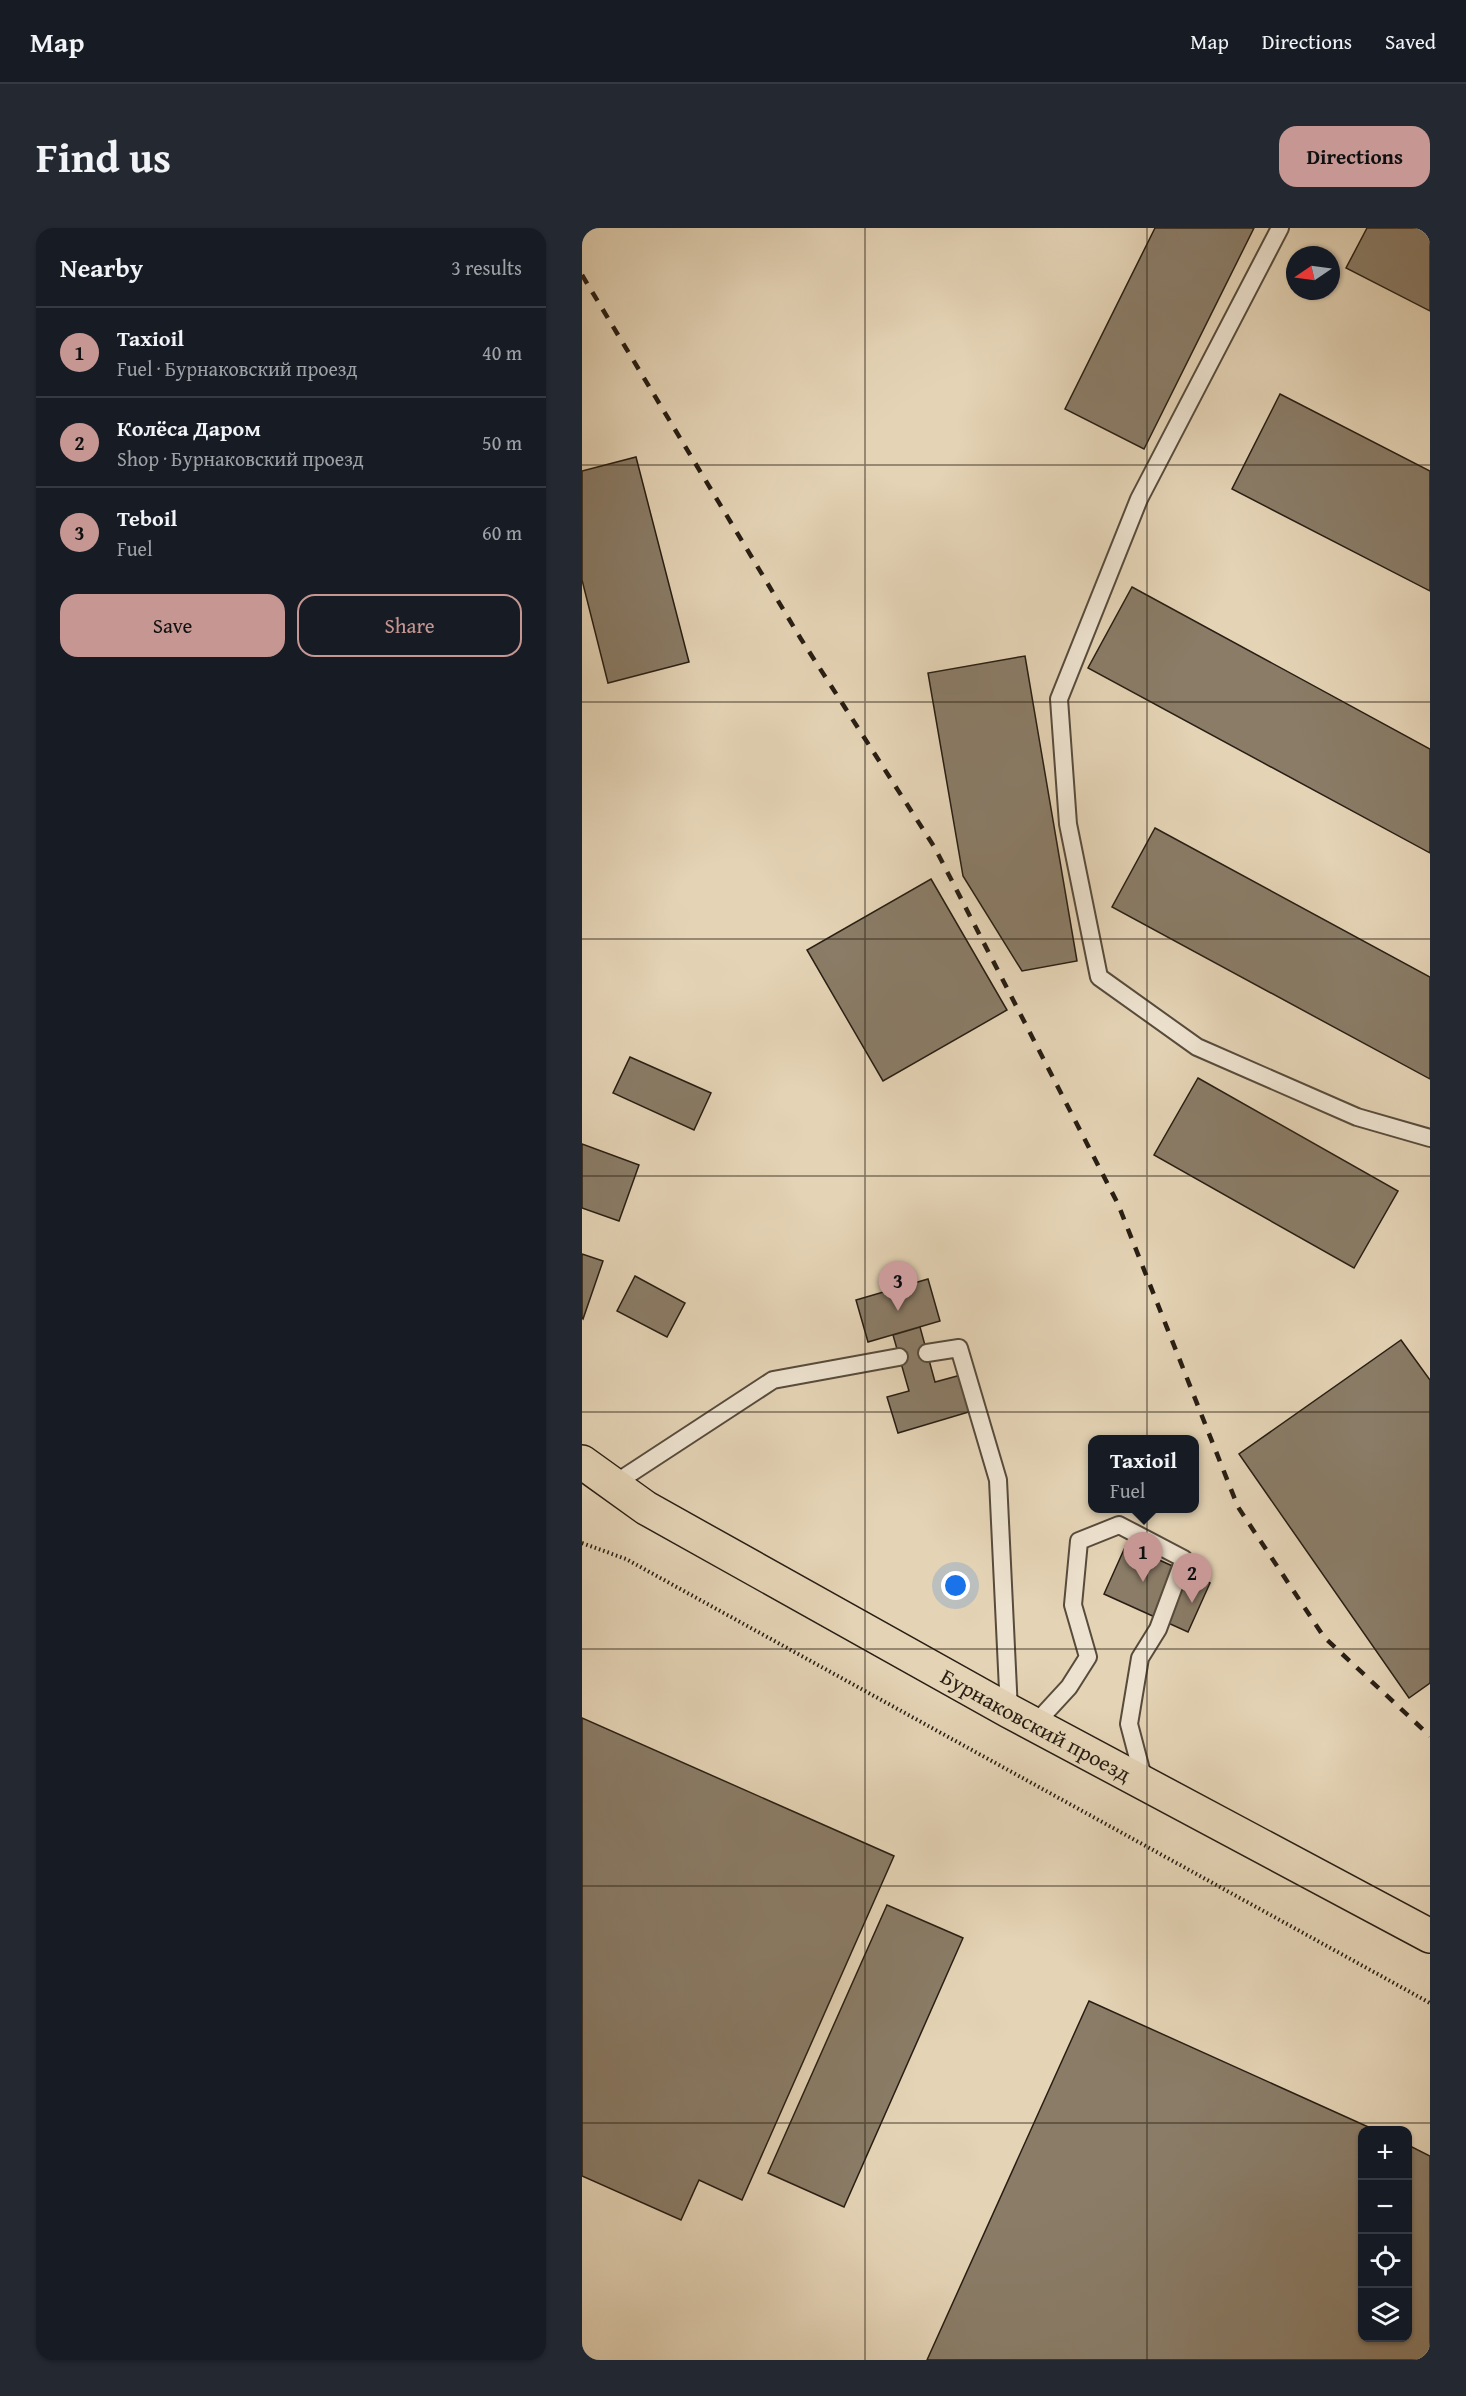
<!DOCTYPE html>
<html lang="en">
<head>
<meta charset="utf-8">
<style>
	body { margin:0; font-family:"Gentium Book Plus",serif; background:#242831; color:#f1f3f6 }
	.controls { position:absolute; right:18px; bottom:18px; display:grid; overflow:hidden; border-radius:12px; box-shadow:0 2px 4px #0004 }
	.controls button { width:54px; height:54px; display:grid; place-items:center; padding:0; border:0; border-bottom:2px solid #363941; background:#171b24; color:#f1f3f6; font:30px sans-serif }
	.compass { position:absolute; left:704px; top:18px; width:54px; height:54px; border-radius:50%; background:#171b24; box-shadow:0 2px 4px #0004; rotate:257deg }
	.you { position:absolute; left:374px; top:1358px; width:21px; height:21px; margin:-15px; border:4px solid #fff; border-radius:50%; background:#1a73e8; box-shadow:0 0 0 9px #1a73e833 }
	.badge { display:grid; place-items:center; width:39px; height:39px; border-radius:50%; background:#c59692; color:#111; font-size:20px; font-weight:700 }
	.pin { position:absolute; translate:-50% -50px; filter:drop-shadow(0 2px 3px #0008) }
	.pin::after { content:''; position:absolute; top:32px; width:21px; height:18px; background:inherit; clip-path:polygon(0 0,100% 0,50% 100%) }
	.popup { position:absolute; left:506px; top:1207px; width:111px; height:78px; box-sizing:border-box; display:grid; place-content:center; border-radius:12px; background:#171b24; filter:drop-shadow(0 2px 4px #0005); font-size:20px; white-space:nowrap; color:#9ea1a6 }
	.popup b { font-size:22px; color:#f1f3f6 }
	.popup::after { content:''; position:absolute; left:50%; top:100%; margin-left:-12px; border:12px solid transparent; border-top-color:#171b24 }
	.list { margin:0; padding:0; list-style:none }
	h2 { display:flex; justify-content:space-between; align-items:center; height:78px; margin:0; padding:0 24px; font-size:26px }
	h2 small { font-size:20px; font-weight:400; color:#9ea1a6 }
	.list li { display:grid; grid-template-columns:39px 1fr auto; gap:18px; align-items:center; box-sizing:border-box; height:90px; padding:0 24px; border-top:2px solid #363941 }
	.list b { display:block; font-size:22px; white-space:nowrap }
	.list p { margin:0; font-size:20px; white-space:nowrap; color:#9ea1a6 }
	.list em { font-size:20px; font-style:normal; color:#9ea1a6 }
	.actions { display:flex; gap:12px; padding:18px 24px }
	.actions a { flex:1; padding:14px 0; border:2px solid #c59692; border-radius:18px; text-align:center; font-size:21px; color:#c59692 }
	.actions .main { background:#c59692; color:#111 }
	.icon { flex:none; width:33px; height:33px; fill:none; stroke:currentColor; stroke-width:2; stroke-linecap:round; stroke-linejoin:round }
	.map { position:relative; flex:none; width:848px; height:2132px; overflow:hidden; border-radius:18px }
	header { display:flex; align-items:center; gap:36px; box-sizing:border-box; height:84px; padding:0 30px; background:#171b24; border-bottom:2px solid #363941 }
	header strong { font-size:28px }
	nav { display:flex; gap:33px; margin-inline-start:auto; font-size:21px }
	.intro { display:flex; align-items:center; justify-content:space-between; box-sizing:border-box; height:144px; padding:0 36px }
	h1 { margin:0; font-size:42px }
	.button { padding:15px 27px; border-radius:18px; background:#c59692; color:#111; font-size:21px; font-weight:700 }
	main { display:flex; gap:36px; padding:0 36px }
	aside { flex:1; background:#171b24; border-radius:18px; box-shadow:0 2px 4px #0004 }
	.map>svg:first-child { display:block }
	.building { fill:#8a7c67; stroke:#281e13; stroke-width:1.5 }
	.lines { fill:none; stroke-linecap:round; stroke-linejoin:round }
	.service-casing { stroke:#574b3c; stroke-width:20 }
	.primary-casing { stroke:#281e13; stroke-width:36 }
	.path { stroke:#281e13; stroke-width:4; stroke-dasharray:1.5 3; stroke-linecap:butt }
	.service { stroke:#ede2cf; stroke-width:16 }
	.primary { stroke:#e4d3b5; stroke-width:33 }
	.rail { stroke:#281e13; stroke-width:4.5; stroke-dasharray:10 10; stroke-linecap:butt }
	.grid { fill:none; stroke:#281e13; stroke-width:1.5; stroke-opacity:0.55 }
	.labels { text-anchor:middle; dominant-baseline:central; stroke-width:4.5; stroke-linejoin:round; paint-order:stroke }
	.street-label { font-size:22px; fill:#281e13; stroke:#ede2cf }
</style>
</head>
<body>
<header>
<strong>Map</strong>
<nav><a>Map</a><a>Directions</a><a>Saved</a></nav>
</header>
<div class="intro"><h1>Find us</h1><a class="button">Directions</a></div>
<main>
<aside>
<h2>Nearby<small>3 results</small></h2>
<ul class="list">
<li><span class="badge">1</span><div><b>Taxioil</b><p>Fuel · Бурнаковский проезд</p></div><em>40 m</em></li>
<li><span class="badge">2</span><div><b>Колёса Даром</b><p>Shop · Бурнаковский проезд</p></div><em>50 m</em></li>
<li><span class="badge">3</span><div><b>Teboil</b><p>Fuel</p></div><em>60 m</em></li>
</ul>
<div class="actions"><a class="main">Save</a><a>Share</a></div>
</aside>
<div class="map">
<svg width="848" height="2132" viewBox="0 0 848 2132">
	<rect width="100%" height="100%" fill="#e4d3b5"/>
	<filter id="stains"><feTurbulence type="fractalNoise" baseFrequency=".00333" numOctaves="4"/><feColorMatrix values="0 0 0 0 .2 0 0 0 0 .09 0 0 0 0 .02 0 0 0 .5 -.17"/></filter>
	<radialGradient id="worn" r=".72"><stop offset=".6" stop-color="#630" stop-opacity="0"/><stop offset="1" stop-color="#630" stop-opacity=".3"/></radialGradient>
	<!-- building -->
	<path class="building" d="M573 0H672L562 221 483 181Z
		M785 0H848V83L764 40Z
		M698 166 848 243V363L650 261Z
		M54 229 107 434 26 455 0 352V243Z
		M550 359 848 521V625L506 440Z
		M443 428 495 733 440 743 381 648 346 445Z
		M573 600 848 749V851L530 679Z
		M349 651 425 782 301 853 225 722Z
		M48 829 129 865 112 902 31 865Z
		M616 850 816 963 772 1040 572 927Z
		M0 916 57 937 37 993 0 980Z
		M0 1026 21 1033 1 1091 0 1090Z
		M53 1048 103 1075 85 1109 35 1083Z
		M346 1051 358 1093 286 1114 274 1072Z
		M338 1099 353 1154 379 1147 390 1183 316 1205 305 1169 327 1163 311 1107Z
		M819 1112 848 1152V1455L827 1470 657 1226Z
		M544 1317 628 1355 606 1404 522 1366Z
		M0 1490 312 1628 160 1972 117 1952 99 1992 0 1948Z
		M305 1677 381 1710 262 1979 186 1945Z
		M507 1773 793 1902H780V2110H826V1917L848 1928V2132H345Z"/>
	<g class="lines">
		<defs>
			<path id="service" d="M698 0 557 271 477 471 486 596 517 749 615 819 775 889 848 910
				M345 1125 377 1120 416 1252 427 1483
				M32 1256 191 1152 317 1129
				M452 1497 487 1459 506 1429 491 1377 497 1313 537 1297 602 1331 576 1401 558 1430 547 1496 562 1553"/>
			<g id="primary">
				<path id="s1" d="M0 1234 64 1280 427 1483 848 1708"/>
			</g>
		</defs>
		<!-- service casing -->
		<use href="#service" class="service-casing"/>
		<!-- primary casing -->
		<use href="#primary" class="primary-casing"/>
		<!-- path -->
		<path class="path" d="M0 1315 44 1331 848 1775"/>
		<!-- service -->
		<use href="#service" class="service"/>
		<!-- primary -->
		<use href="#primary" class="primary"/>
		<!-- rail -->
		<path class="rail" d="M0 47 219 411 353 620 536 976 656 1279 742 1409 848 1508"/>
	</g>
	<!-- grid -->
	<path class="grid" d="M283 0V2132M565 0V2132M0 237H848M0 474H848M0 711H848M0 948H848M0 1184H848M0 1421H848M0 1658H848M0 1895H848"/>
	<g class="labels">
		<!-- street labels -->
		<g class="street-label">
			<text stroke="none"><textPath href="#s1" startOffset="525">Бурнаковский проезд</textPath></text>
		</g>
	</g>
	<rect width="100%" height="100%" filter="url(#stains)"/>
	<rect width="100%" height="100%" fill="url(#worn)"/>
</svg>
<div class="controls">
<button>+</button>
<button>−</button>
<button><svg class="icon" aria-label="locate" viewBox="0 0 24 24"><circle cx="12" cy="12" r="6"/><path d="M12 2v4M12 18v4M2 12h4M18 12h4"/></svg></button>
<button><svg class="icon" aria-label="layers" viewBox="0 0 24 24"><path d="M12 4l9 5-9 5-9-5zM3 14l9 5 9-5"/></svg></button>
</div>
<svg class="compass" viewBox="-18 -18 36 36"><path d="M0-13l5 13h-10z" fill="#e53935"/><path d="M0 13l5-13h-10z" fill="#9ea1a6"/></svg>
<div class="you"></div>
<div class="pin badge" style="left:561px;top:1354px">1</div>
<div class="popup"><b>Taxioil</b>Fuel</div>
<div class="pin badge" style="left:610px;top:1375px">2</div>
<div class="pin badge" style="left:316px;top:1083px">3</div>
</div>
</main>
</body>
</html>
